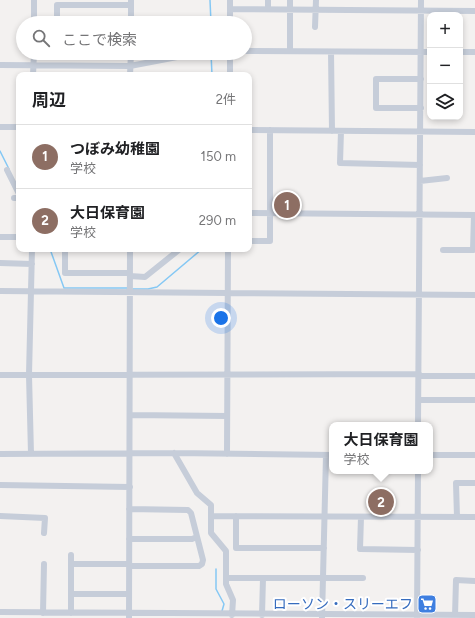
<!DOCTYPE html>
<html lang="ja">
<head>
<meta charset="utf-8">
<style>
	body { margin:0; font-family:Figtree,"Noto Sans JP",sans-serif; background:#f6f6f6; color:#202124 }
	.controls { position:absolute; right:12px; top:12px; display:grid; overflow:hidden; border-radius:8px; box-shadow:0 2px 6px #0003 }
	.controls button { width:36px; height:36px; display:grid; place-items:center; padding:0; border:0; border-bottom:1px solid #e0e0e0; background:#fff; color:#202124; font:20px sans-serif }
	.you { position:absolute; left:221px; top:318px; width:14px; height:14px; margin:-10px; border:3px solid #fff; border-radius:50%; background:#1a73e8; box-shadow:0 0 0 6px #1a73e833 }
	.badge { display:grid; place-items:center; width:26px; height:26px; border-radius:50%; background:#0944f5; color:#fff; font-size:13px; font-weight:700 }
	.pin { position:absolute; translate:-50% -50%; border:2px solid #fff; box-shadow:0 1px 4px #0006 }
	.popup { position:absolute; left:329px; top:422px; width:104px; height:52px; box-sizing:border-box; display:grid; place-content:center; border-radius:8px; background:#fff; filter:drop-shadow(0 1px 3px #0005); font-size:13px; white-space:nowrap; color:#757577 }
	.popup b { font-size:15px; color:#202124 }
	.popup::after { content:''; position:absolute; left:50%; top:100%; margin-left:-8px; border:8px solid transparent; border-top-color:#fff }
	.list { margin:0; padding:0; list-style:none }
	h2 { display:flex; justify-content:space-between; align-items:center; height:52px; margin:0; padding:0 16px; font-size:17px }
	h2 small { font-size:13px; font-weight:400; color:#757577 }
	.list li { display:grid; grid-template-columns:26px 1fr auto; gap:12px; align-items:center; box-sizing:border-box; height:64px; padding:0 16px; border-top:1px solid #e0e0e0 }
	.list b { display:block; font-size:15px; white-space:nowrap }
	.list p { margin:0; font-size:13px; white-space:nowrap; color:#757577 }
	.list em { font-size:13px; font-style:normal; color:#757577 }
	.icon { flex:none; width:22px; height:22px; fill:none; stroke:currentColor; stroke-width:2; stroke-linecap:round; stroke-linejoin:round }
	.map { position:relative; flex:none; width:475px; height:618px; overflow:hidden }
	.search { position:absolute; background:#fff; box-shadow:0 2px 6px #0003; left:16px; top:16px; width:236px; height:44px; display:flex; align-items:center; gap:10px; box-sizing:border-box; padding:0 14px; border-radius:22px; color:#757577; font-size:15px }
	.panel { position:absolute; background:#fff; box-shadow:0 2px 6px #0003; left:16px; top:72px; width:236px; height:180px; border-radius:8px }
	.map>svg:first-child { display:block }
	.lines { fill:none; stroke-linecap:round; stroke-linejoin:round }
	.stream { stroke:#85c8f4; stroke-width:1.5 }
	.minor { stroke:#c6cdd9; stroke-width:6 }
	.labels { text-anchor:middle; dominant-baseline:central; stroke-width:4; stroke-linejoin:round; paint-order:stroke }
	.shop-label { font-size:14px; fill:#366cbe; stroke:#fff; text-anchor:end }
</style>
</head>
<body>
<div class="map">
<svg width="475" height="618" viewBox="0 0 475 618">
	<rect width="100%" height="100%" fill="#f3f1f0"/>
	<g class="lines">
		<!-- stream -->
		<path class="stream" d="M210 0 211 23
			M211 53 212 75
			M0 151 9 169
			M17 183 19 187
			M50 249 64 288H129
			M133 289H148L157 287 202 249
			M216 569V589L224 604 222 611"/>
		<!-- minor -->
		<path class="minor" d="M268 0V9
			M230 9 475 11
			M34 23V0
			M57 23V5H131
			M131 23V0
			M230 23V0
			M315 27 316 0
			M245 51 430 52
			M290 51V0
			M331 52 332 131
			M460 52H475
			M0 65 130 66 198 53
			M33 75 34 53
			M130 75 131 53
			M230 75V53
			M421 108H376V79H421
			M0 127H19
			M249 130 475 132
			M341 131 340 163 420 165
			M7 170 19 194
			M420 181 447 178
			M14 198H19
			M249 213 475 215
			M0 237H19
			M249 241H270V130
			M65 249V273H130
			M443 250H473L474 215
			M0 263 32 264
			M130 276 145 277 180 249
			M0 291 475 295
			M0 375 419 374
			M419 376H475
			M419 400H475
			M130 415 227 416
			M418 425 421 0
			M174 453 197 493 211 505V533L226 551V584L233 600 232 615
			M0 454 174 453 332 455
			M31 454 29 375 32 249
			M227 454 228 249
			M430 455H475
			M0 485 130 487
			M0 516 45 518 44 533
			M211 516 475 517
			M236 516V548H324
			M361 517 360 549 418 550
			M457 517 456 483H475
			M129 539H192L197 537
			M71 564H129
			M129 566H199L202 564 203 560 191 513 188 510 129 509
			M226 578H363
			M71 594H129
			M0 612 475 615
			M43 613 44 564
			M71 613V555
			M262 615 263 578
			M455 616 456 580 475 581
			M129 618 130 249
			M322 618 326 455
			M417 618 418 471"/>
	</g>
	<!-- icons -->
	<defs>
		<symbol id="supermarket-square" viewBox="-11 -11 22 22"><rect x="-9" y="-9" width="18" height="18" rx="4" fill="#3f7fe0" stroke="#fff"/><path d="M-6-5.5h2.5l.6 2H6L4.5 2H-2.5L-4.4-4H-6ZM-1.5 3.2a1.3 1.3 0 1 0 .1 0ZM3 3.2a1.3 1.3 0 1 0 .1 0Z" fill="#fff"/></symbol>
	</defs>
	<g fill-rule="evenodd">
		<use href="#supermarket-square" x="416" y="593" width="22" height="22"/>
	</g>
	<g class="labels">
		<!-- shop labels -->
		<g class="shop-label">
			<text x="413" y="604">ローソン・スリーエフ</text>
		</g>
	</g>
</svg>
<div class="controls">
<button>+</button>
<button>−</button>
<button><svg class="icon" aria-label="layers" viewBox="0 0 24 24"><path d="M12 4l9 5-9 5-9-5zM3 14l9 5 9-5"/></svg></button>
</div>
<div class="you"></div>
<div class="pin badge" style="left:287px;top:205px;background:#8d6e63">1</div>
<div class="pin badge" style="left:381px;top:502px;background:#8d6e63">2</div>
<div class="popup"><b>大日保育園</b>学校</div>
<div class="search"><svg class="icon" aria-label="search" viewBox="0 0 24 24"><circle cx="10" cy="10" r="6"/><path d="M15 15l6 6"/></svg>ここで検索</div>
<section class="panel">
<h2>周辺<small>2件</small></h2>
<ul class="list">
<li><span class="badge" style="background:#8d6e63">1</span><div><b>つぼみ幼稚園</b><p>学校</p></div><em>150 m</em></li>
<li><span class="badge" style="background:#8d6e63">2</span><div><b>大日保育園</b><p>学校</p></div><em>290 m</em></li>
</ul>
</section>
</div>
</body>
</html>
